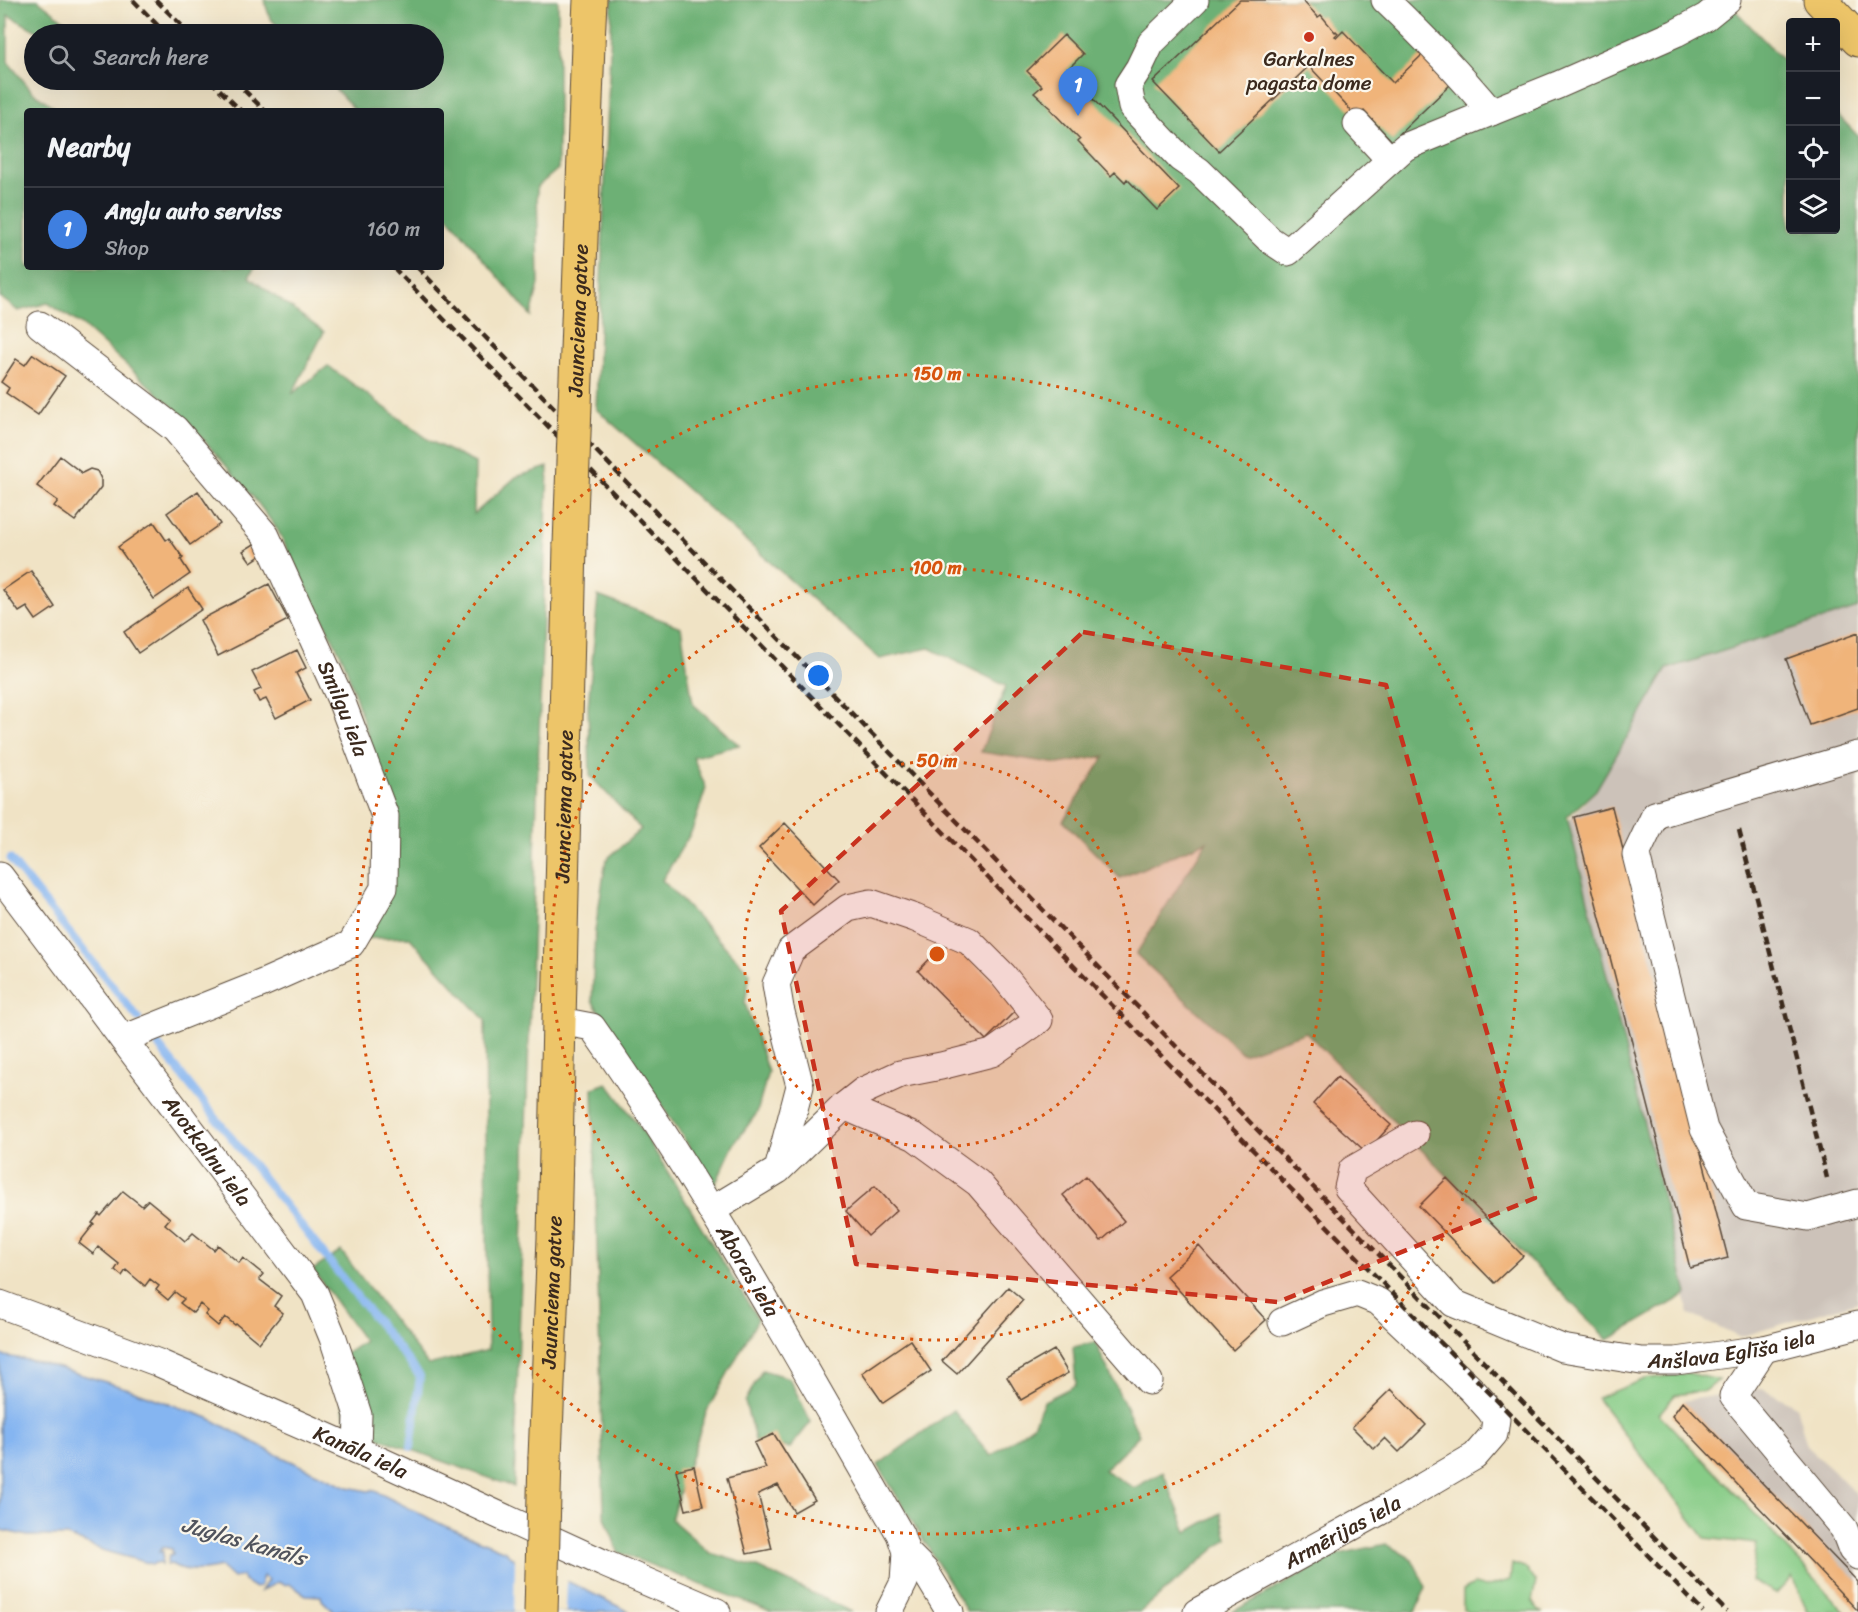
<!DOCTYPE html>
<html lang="en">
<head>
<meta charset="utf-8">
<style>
	body { margin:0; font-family:Sriracha,sans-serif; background:#242831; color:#f1f3f6 }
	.controls { position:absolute; right:18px; top:18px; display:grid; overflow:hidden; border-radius:6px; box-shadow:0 6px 24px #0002 }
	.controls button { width:54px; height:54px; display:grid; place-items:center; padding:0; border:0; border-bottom:2px solid #363941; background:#171b24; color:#f1f3f6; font:30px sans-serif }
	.you { position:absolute; left:819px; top:676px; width:21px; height:21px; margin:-15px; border:4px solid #fff; border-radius:50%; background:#1a73e8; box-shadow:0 0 0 9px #1a73e833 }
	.badge { display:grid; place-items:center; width:39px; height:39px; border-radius:50%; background:#2563eb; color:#fff; font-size:20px; font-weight:700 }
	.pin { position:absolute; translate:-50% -50px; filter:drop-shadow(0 2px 3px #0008) }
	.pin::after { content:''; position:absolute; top:32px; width:21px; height:18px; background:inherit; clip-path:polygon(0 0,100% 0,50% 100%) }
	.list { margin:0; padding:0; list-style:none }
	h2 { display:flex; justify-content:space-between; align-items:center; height:78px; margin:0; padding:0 24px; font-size:26px }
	h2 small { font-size:20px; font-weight:400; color:#9ea1a6 }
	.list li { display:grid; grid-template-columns:39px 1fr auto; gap:18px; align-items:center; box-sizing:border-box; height:84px; padding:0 24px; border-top:2px solid #363941 }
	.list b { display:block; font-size:22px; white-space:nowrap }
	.list p { margin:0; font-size:20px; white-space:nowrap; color:#9ea1a6 }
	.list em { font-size:20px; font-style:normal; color:#9ea1a6 }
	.icon { flex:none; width:33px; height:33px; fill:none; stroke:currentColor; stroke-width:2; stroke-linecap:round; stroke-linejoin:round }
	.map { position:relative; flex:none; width:1858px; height:1612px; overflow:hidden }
	.search { position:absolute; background:#171b24; box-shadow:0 6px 24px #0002; left:24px; top:24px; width:420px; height:66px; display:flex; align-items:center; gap:15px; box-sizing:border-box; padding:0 21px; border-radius:33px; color:#9ea1a6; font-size:22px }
	.panel { position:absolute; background:#171b24; box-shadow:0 6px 24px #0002; left:24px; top:108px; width:420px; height:162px; border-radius:6px }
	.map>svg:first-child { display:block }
	.industrial { fill:#ccc2b9 }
	.green { fill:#87cc87; stroke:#617b52; stroke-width:1.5 }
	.forest { fill:#6db074; stroke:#546d49; stroke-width:1.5 }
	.water { fill:#85b5f1; stroke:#607088; stroke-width:1.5 }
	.pier { fill:#f0e3c5 }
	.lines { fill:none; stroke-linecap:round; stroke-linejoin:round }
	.stream { stroke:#85b5f1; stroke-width:8 }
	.building { fill:#f0b47a }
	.minor-casing { stroke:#564637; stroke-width:29 }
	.major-casing { stroke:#564637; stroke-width:35 }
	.highway-casing { stroke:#564637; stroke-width:35 }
	.minor { stroke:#fff; stroke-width:27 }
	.major { stroke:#edc569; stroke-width:33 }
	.highway { stroke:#edc569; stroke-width:33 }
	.rail { stroke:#3b2a1e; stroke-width:4.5; stroke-dasharray:9 4.5; stroke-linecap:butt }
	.major-bridge-casing { stroke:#564637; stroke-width:35; stroke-linecap:butt }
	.major-bridge { stroke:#edc569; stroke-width:33 }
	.marked { fill:#c8321e; fill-opacity:0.2; stroke:#c8321e; stroke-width:4.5; stroke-dasharray:12 8; stroke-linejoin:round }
	.ring { fill:none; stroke:#d7540e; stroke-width:3; stroke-dasharray:3 6 }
	.poi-dot { fill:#c8321e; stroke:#fbf7ec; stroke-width:2 }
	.labels { text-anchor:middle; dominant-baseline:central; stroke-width:4.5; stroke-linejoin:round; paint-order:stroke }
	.poi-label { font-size:21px; fill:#3b2a1e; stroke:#fbf7ec }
	.street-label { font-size:21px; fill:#3b2a1e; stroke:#fbf7ec }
	.water-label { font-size:22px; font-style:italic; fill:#51545d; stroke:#fbf7ec }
	.centre { fill:#d7540e; stroke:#fbf7ec; stroke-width:3 }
	.ring-label { font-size:18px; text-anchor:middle; font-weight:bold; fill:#d7540e; stroke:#fbf7ec; stroke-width:4.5; stroke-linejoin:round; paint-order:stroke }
</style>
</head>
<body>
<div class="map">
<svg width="1858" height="1612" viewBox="0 0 1858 1612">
	<rect width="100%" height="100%" fill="#fbf7ec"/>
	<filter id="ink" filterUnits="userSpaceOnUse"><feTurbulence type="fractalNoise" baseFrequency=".0167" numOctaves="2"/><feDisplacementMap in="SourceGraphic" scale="12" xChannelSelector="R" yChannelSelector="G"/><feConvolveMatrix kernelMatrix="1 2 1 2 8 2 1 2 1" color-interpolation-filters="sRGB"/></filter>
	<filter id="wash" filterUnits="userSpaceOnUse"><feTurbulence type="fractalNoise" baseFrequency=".008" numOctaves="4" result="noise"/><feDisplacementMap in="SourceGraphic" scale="24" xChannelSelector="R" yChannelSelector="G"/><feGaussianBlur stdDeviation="1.35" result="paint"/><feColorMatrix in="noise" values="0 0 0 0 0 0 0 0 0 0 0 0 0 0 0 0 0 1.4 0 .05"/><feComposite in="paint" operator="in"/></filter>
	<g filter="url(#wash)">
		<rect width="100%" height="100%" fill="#f0e3c5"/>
		<!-- industrial -->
		<path class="industrial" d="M1858 608V1302L1739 1337 1689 1314 1564 826 1596 790 1667 669Z
			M1762 1388 1796 1406 1807 1446 1849 1486 1858 1497V1611L1672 1416 1683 1401Z"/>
		<!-- green -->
		<path class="green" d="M1688 1373 1719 1380 1704 1391 1675 1395 1659 1414 1757 1516 1845 1612H1808L1792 1577 1776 1594 1751 1581 1757 1544 1705 1538 1597 1398 1645 1379Z
			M1512 1564 1527 1569 1536 1582 1532 1601 1537 1609 1543 1612H1470L1463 1610V1591L1475 1584 1485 1587 1510 1580Z"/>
		<!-- forest -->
		<path class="forest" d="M0 0H38L65 21 42 34 8 15V62L32 91 59 111H27V267H255L249 277 324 332 292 394 328 366 432 442 475 463 474 514 516 477 548 467 514 1487 382 1439 345 1420 335 1361 364 1341 313 1270 341 1251 428 1365 488 1350 485 1020 409 937 354 939 365 933 391 808 344 661 277 529 257 502 185 418 82 325 48 303 18 311 0 297Z
			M264 0H558V169L537 187 539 284 531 316 441 208V111H356L327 80H434V34H285L270 18Z
			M612 0H1725L1790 67V230H1836V113L1858 136V608L1667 669 1596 790 1567 817 1687 1294 1608 1340 1306 1032 1243 1054 1136 954 1207 841 1120 878 1063 821 1105 756 1058 764 981 752 1006 686 929 648 880 659 596 409Z
			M598 596 681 627 693 704 739 745 693 757 706 788 692 831 662 880 750 973 745 1003 768 1072 757 1113 734 1144 715 1185 592 1001 595 931 606 860 641 829 590 776 588 707Z
			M607 1083 640 1127 758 1319 706 1413 671 1519 710 1553 757 1567 852 1612H771L618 1552 604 1514 593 1088Z
			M1095 1342 1139 1435 1104 1470 1134 1488 1163 1472 1187 1532 1221 1513 1227 1539 1140 1612H967L878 1465 953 1410 991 1456 1033 1425 1044 1401 1076 1385 1073 1347Z
			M762 1370 789 1378 811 1422 790 1448 756 1443 745 1402Z
			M1386 1544 1412 1559 1426 1587 1415 1612H1232L1339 1554Z"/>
		<!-- water -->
		<path class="water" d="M0 1355 39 1362 129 1389 209 1418 271 1452 348 1487 368 1491 373 1490 445 1526 505 1551 517 1562 571 1583 630 1612H354L344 1610 334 1612 322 1600 321 1596 306 1595 289 1584 284 1585 278 1582 261 1591 268 1580 263 1576 260 1586 255 1588 244 1581 242 1576 233 1578 221 1567C205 1571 186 1573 171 1564L167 1565 169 1555 173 1554 172 1549 162 1547 159 1552 163 1551 162 1566 161 1562 152 1564 105 1551 67 1536H28L0 1530Z"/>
		<!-- pier -->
		<path class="pier" d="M515 1556 519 1560 567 1578 566 1612H514Z"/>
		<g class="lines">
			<!-- stream -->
			<path class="stream" d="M10 859 138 1018
				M158 1045 420 1376 411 1447"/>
		</g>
		<g id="blocks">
			<!-- building -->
			<path class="building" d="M1240 0H1302L1318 17 1321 15 1335 32 1336 31 1338 33 1335 36 1337 37 1343 31 1393 83 1423 54 1451 84 1392 141 1364 111 1357 117 1309 66 1219 151 1153 82Z
				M1064 35 1083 54 1066 71 1179 189 1157 210 1127 179 1125 182 1115 172 1111 176 1078 141 1080 140 1050 109 1051 108 1034 93 1042 86 1027 71Z
				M33 354 65 376 38 415 6 393 9 388 1 382 16 359 25 365Z
				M60 456 82 473 90 469 97 471 101 479V487L75 521 54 506 58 501 37 486Z
				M198 491 220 524 190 545 167 513Z
				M154 522 166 540 169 538 183 558 181 560 190 574 154 599 118 547Z
				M259 541 266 552 251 562 243 551Z
				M31 571 55 607 36 620 27 607 19 612 3 590Z
				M269 584 288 620 218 656 200 620Z
				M188 588 202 609 138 653 124 632Z
				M1858 633V708L1810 725 1786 659Z
				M297 650 306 668 296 673 310 700 276 718 266 699 259 702 254 692 261 689 252 672Z
				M1612 807 1728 1258 1690 1268 1574 817Z
				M785 823 839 880 813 905 759 848Z
				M949 939 1018 1008 986 1040 918 971Z
				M1337 1077 1391 1125 1366 1152 1313 1104Z
				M1086 1176 1124 1221 1101 1241 1063 1195Z
				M1447 1178 1523 1256 1494 1283 1419 1206Z
				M875 1186 897 1210 868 1236 846 1211Z
				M123 1191 142 1206 148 1200 170 1218 165 1224 185 1241 193 1233 214 1250 218 1245 239 1263 243 1258 263 1274 259 1279 281 1296 274 1306 283 1313 259 1343 236 1324 235 1325 225 1317 218 1326 205 1315 208 1311 200 1304 193 1313 180 1303 184 1299 175 1292 168 1300 156 1290 159 1286 150 1279 145 1286 126 1270 122 1276 115 1270 119 1264 98 1247 93 1254 79 1243 94 1224 92 1223 99 1214 101 1216Z
				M1199 1246 1266 1320 1233 1350 1166 1276Z
				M1008 1287 1023 1300 957 1374 942 1361Z
				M910 1340 931 1371 883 1403 862 1373Z
				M1054 1350 1068 1373 1021 1400 1007 1377Z
				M1391 1389 1426 1425 1399 1452 1385 1438 1374 1449 1352 1427Z
				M1683 1401 1858 1582V1611L1672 1416Z
				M774 1434 815 1500 794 1512 778 1485 758 1494 772 1549 747 1554 727 1478 766 1468 754 1443Z
				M694 1466 703 1506 686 1510 676 1470Z"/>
		</g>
	</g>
	<g filter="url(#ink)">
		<use href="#blocks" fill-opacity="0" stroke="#564637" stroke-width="1.5"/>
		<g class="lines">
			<defs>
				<g id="minor">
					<path d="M1195 0 1151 43 1139 68 1128 85 1132 107 1180 158 1199 171 1270 240 1288 252 1405 147 1491 112C1458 72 1423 36 1385 0"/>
					<path d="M1491 112 1558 85 1676 33 1706 17 1727 0"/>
					<path d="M1357 124 1390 160"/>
					<path id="s1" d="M40 325 175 429 266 536 341 700 385 816 384 888 351 944 263 983 123 1039"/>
					<path d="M1858 755 1655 815 1636 855 1704 1129 1746 1206 1808 1217 1858 1203"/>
					<path id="s2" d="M0 876 315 1294 333 1338 358 1415 357 1450"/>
					<path id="s3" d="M560 1021 592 1027C706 1189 801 1363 900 1534L906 1552 925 1571 950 1612"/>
					<path d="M844 1106 915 1137 978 1183 1149 1381"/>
					<path id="s4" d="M1415 1134 1352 1170 1348 1188 1453 1303 1562 1348 1641 1361H1676L1764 1349 1858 1325"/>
					<path d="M712 1210 778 1170 844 1106 863 1091 900 1074 941 1066 992 1053 1039 1020 1003 975 969 941 915 918 871 903 848 908 791 950 776 984 780 1008 800 1086 778 1170"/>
					<path id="s5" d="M0 1304 159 1363 357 1450 603 1563 717 1612"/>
					<path d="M1764 1349 1733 1396 1844 1529 1852 1550 1858 1556"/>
					<path d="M889 1612 904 1582 906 1552"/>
					<path id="s6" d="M1197 1612 1388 1507 1475 1456 1494 1434 1496 1419 1490 1410 1472 1390 1379 1302 1357 1293 1323 1303 1282 1322"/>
				</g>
				<g id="major">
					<path d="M588 44 590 0"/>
					<path id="s7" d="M545 1457 554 1238 570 545"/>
				</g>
				<path id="highway" d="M1820 0 1858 40"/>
			</defs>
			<!-- minor casing -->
			<use href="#minor" class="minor-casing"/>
			<!-- major casing -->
			<use href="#major" class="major-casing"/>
			<!-- highway casing -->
			<use href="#highway" class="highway-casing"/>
			<!-- minor -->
			<use href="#minor" class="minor"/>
			<!-- major -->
			<use href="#major" class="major"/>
			<!-- highway -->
			<use href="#highway" class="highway"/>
			<!-- rail -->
			<path class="rail" d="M133 0 166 34
				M156 0 190 34
				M210 80 241 111
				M234 80 265 111
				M393 267 1703 1612
				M417 267 1727 1612
				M1739 830 1827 1178"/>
			<defs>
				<g id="major-bridge">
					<path id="s8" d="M570 545 588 44"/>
					<path d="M541 1612 545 1457"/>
				</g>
			</defs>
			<!-- major-bridge casing -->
			<use href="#major-bridge" class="major-bridge-casing"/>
			<!-- major-bridge -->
			<use href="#major-bridge" class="major-bridge"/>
		</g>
	</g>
	<!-- marked area -->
	<path class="marked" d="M1083 632 1386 685 1535 1198 1278 1302 856 1264 781 911Z"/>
	<!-- distance rings -->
	<g class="ring">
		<circle cx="937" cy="954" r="193"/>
		<circle cx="937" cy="954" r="386"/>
		<circle cx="937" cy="954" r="580"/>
	</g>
	<!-- markers -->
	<circle class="poi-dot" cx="1309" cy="37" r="6"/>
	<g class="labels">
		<!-- poi labels -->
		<g class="poi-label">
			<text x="1309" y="59">Garkalnes<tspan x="1309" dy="24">pagasta dome</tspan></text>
		</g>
		<!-- street labels -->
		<g class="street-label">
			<text stroke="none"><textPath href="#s8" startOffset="225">Jaunciema gatve</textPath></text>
			<text stroke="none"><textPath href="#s1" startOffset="500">Smilgu iela</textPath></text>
			<text stroke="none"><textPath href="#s7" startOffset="651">Jaunciema gatve</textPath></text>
			<text stroke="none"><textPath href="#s2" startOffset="344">Avotkalnu iela</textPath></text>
			<text stroke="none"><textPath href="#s3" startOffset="322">Aboras iela</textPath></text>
			<text stroke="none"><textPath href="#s7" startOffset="165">Jaunciema gatve</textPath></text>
			<text stroke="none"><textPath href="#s4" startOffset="536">Anšlava Eglīša iela</textPath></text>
			<text stroke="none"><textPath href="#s5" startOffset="390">Kanāla iela</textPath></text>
			<text stroke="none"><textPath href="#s6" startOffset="166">Armērijas iela</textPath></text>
		</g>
		<!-- water labels -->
		<g class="water-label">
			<text transform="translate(244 1541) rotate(16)">Juglas kanāls</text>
		</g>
	</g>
	<circle cx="937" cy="954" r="9" class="centre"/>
	<g class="ring-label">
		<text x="937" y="380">150 m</text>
		<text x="937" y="574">100 m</text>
		<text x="937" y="767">50 m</text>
	</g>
</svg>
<div class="controls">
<button>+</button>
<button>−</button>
<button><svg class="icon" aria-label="locate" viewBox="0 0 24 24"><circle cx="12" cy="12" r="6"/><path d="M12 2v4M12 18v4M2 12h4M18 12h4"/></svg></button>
<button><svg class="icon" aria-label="layers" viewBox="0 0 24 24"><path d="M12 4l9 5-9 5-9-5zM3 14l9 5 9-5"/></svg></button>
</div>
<div class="you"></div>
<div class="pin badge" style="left:1078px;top:116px;background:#3f7fe0">1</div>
<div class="search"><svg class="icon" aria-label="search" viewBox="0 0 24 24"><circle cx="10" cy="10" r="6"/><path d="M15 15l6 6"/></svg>Search here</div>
<section class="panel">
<h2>Nearby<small></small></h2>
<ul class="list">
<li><span class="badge" style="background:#3f7fe0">1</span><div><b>Angļu auto serviss</b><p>Shop</p></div><em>160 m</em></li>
</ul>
</section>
</div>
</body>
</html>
